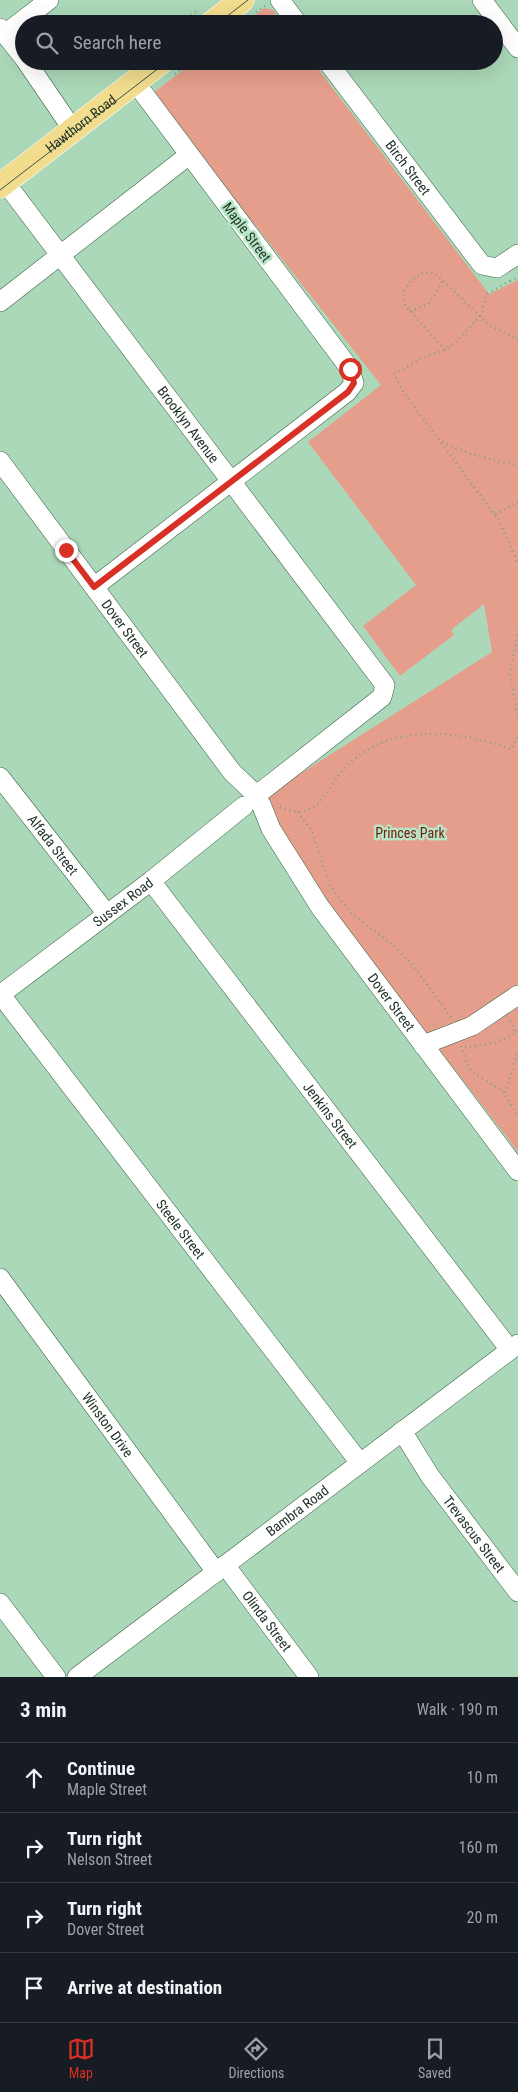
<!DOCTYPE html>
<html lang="en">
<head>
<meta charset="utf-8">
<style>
	body { margin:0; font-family:"Roboto Condensed",sans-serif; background:#242831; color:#f1f3f6 }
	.stop { position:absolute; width:15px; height:15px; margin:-11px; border:4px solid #d93025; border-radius:50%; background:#fff }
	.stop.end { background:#d93025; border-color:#fff; box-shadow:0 1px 5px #0008 }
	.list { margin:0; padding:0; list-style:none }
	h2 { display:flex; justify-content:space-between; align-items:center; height:65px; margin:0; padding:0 20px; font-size:21px }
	h2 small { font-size:16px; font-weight:400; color:#9ea1a6 }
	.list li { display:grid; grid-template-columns:32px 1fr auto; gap:15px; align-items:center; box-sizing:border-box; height:70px; padding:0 20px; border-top:1px solid #363941 }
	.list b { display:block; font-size:19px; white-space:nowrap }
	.list p { margin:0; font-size:16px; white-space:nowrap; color:#9ea1a6 }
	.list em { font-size:16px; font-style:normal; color:#9ea1a6 }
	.icon { flex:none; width:28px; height:28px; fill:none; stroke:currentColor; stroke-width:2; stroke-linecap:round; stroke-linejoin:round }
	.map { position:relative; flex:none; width:518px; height:1677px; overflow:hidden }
	.search { position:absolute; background:#171b24; box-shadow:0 5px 20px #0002; left:15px; right:15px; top:15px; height:55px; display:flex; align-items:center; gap:12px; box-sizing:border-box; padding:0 18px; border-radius:28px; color:#9ea1a6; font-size:19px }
	.sheet { height:345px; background:#171b24 }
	nav { display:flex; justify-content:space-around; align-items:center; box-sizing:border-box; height:70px; border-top:1px solid #363941; background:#171b24; font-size:14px; color:#9ea1a6 }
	nav a { display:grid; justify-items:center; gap:2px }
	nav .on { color:#d93025 }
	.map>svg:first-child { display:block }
	.green { fill:#e69e8c }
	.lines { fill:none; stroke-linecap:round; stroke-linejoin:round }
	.minor-casing { stroke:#376045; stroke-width:20 }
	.major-casing { stroke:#fff; stroke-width:25 }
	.path { stroke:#7ea289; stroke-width:2.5; stroke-dasharray:1 4; stroke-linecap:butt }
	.minor { stroke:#fff; stroke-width:19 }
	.major { stroke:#f2dd8e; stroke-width:24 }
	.tram { stroke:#3b5242; stroke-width:1 }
	.route { stroke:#d93025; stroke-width:6 }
	.labels { text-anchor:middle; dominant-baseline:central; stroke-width:5; stroke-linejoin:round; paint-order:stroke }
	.street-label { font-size:14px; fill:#223428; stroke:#b8e5c5 }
	.park-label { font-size:14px; fill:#702110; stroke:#b8e5c5 }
</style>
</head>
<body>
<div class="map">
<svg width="518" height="1677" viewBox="0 0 518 1677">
	<rect width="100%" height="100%" fill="#abd8b8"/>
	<!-- green -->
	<path class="green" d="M264 8 273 10 283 24H244Z
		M195 61H312L489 294 518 280V1152L327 903 271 815C268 803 267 799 276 789L492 652 484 604 451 630 454 635 400 676 363 626 416 585 308 442 381 385 152 94Z"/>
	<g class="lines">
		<defs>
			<g id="minor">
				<path d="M280 0 298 24"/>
				<path d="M482 0 518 48"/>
				<path d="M0 28 24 58"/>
				<path d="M5 34 49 0"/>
				<path d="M26 61 73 130"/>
				<path id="s1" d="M327 61 482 265 497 268 518 254"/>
				<path id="s2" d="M5 182 385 685 382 697 258 794"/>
				<path d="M0 302 189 155"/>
				<path id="s3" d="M0 461 232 772 252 791"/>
				<path d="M94 587 347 392 354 383 350 369 135 82"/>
				<path id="s4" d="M0 777 107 914"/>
				<path id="s5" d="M261 804 271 829 320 907 518 1171"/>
				<path id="s6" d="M151 881 510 1350"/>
				<path id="s7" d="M0 995 151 881 244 806"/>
				<path id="s8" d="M1 995 360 1463"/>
				<path d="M423 1045 472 1026 518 995"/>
				<path id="s9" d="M0 1278 216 1572"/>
				<path id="s10" d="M402 1431 430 1476 518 1592"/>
				<path id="s11" d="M225 1565 309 1677"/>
				<path d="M0 1603 56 1677"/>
				<path id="s12" d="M77 1677 518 1344"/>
			</g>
			<g id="major">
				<path d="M211 24 242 0"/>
				<path id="s13" d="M0 186 162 61"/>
			</g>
		</defs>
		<!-- minor casing -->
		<use href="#minor" class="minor-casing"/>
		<!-- major casing -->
		<use href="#major" class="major-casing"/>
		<!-- path -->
		<path class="path" d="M256 12 266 5
			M179 24 198 10
			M175 74 192 61
			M510 281 486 294 482 314 458 340 445 350 426 356 394 374 403 392 498 519 518 563
			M510 281 518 278
			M410 311 430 303 443 280
			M445 350 405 305 403 298 405 289 412 280 423 272 436 274 490 326 518 339
			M442 442 468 453 513 465 518 464
			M495 514 518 502
			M518 630 510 675 518 716
			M280 807C286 809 293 812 299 812 321 811 332 782 345 768 351 761 360 754 369 749 412 725 465 733 511 749L518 737
			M298 812 312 831 330 885 339 898 355 916 394 946 412 964 451 1017
			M510 1021 516 1033
			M461 1046 469 1068 480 1077 502 1090 518 1117
			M465 1047 494 1043 518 1032
			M505 1093 518 1050"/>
		<!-- minor -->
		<use href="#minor" class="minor"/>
		<!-- major -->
		<use href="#major" class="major"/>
		<!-- tram -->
		<path class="tram" d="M217 24 248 0
			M0 190 168 61"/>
	</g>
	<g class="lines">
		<!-- route -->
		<path class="route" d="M66 550 94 587 348 392 354 383 350 369"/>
	</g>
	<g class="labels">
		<!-- street labels -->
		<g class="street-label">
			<text stroke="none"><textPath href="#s13" startOffset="102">Hawthorn Road</textPath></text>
			<text stroke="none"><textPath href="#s1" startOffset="134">Birch Street</textPath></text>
			<text transform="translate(247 232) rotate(53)">Maple Street</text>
			<text stroke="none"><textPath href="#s2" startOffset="304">Brooklyn Avenue</textPath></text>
			<text stroke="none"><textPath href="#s3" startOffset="209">Dover Street</textPath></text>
			<text stroke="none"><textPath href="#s4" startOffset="86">Alfada Street</textPath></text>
			<text stroke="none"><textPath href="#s7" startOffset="154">Sussex Road</textPath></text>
			<text stroke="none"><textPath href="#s5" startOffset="238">Dover Street</textPath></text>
			<text stroke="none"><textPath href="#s6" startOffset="295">Jenkins Street</textPath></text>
			<text stroke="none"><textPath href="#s8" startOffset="295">Steele Street</textPath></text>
			<text stroke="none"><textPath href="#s9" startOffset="182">Winston Drive</textPath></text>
			<text stroke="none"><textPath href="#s12" startOffset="276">Bambra Road</textPath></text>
			<text stroke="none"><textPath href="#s10" startOffset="126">Trevascus Street</textPath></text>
			<text stroke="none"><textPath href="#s11" startOffset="70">Olinda Street</textPath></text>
		</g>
		<!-- park labels -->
		<g class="park-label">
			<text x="410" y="833">Princes Park</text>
		</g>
	</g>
</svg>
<div class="stop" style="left:350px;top:369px"></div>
<div class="stop end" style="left:66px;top:550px"></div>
<div class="search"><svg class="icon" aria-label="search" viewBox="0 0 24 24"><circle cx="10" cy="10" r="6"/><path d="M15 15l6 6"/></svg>Search here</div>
</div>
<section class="sheet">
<h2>3 min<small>Walk · 190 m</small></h2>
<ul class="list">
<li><svg class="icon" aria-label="ahead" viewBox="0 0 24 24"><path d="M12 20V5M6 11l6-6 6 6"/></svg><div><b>Continue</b><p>Maple Street</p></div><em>10 m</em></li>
<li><svg class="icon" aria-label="right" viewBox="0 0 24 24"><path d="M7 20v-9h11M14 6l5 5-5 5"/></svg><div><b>Turn right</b><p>Nelson Street</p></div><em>160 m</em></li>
<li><svg class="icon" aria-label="right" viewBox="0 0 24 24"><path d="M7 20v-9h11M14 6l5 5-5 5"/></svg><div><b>Turn right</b><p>Dover Street</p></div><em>20 m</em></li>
<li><svg class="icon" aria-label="arrive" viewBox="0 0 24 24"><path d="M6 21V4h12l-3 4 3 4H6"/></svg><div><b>Arrive at destination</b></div></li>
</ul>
</section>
<nav>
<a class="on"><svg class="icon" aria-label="map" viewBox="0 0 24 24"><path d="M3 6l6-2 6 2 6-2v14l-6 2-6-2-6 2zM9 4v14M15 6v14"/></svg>Map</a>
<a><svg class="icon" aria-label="directions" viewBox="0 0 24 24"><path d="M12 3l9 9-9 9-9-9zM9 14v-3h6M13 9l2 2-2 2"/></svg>Directions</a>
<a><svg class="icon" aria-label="saved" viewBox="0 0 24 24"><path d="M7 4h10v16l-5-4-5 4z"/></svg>Saved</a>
</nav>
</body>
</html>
